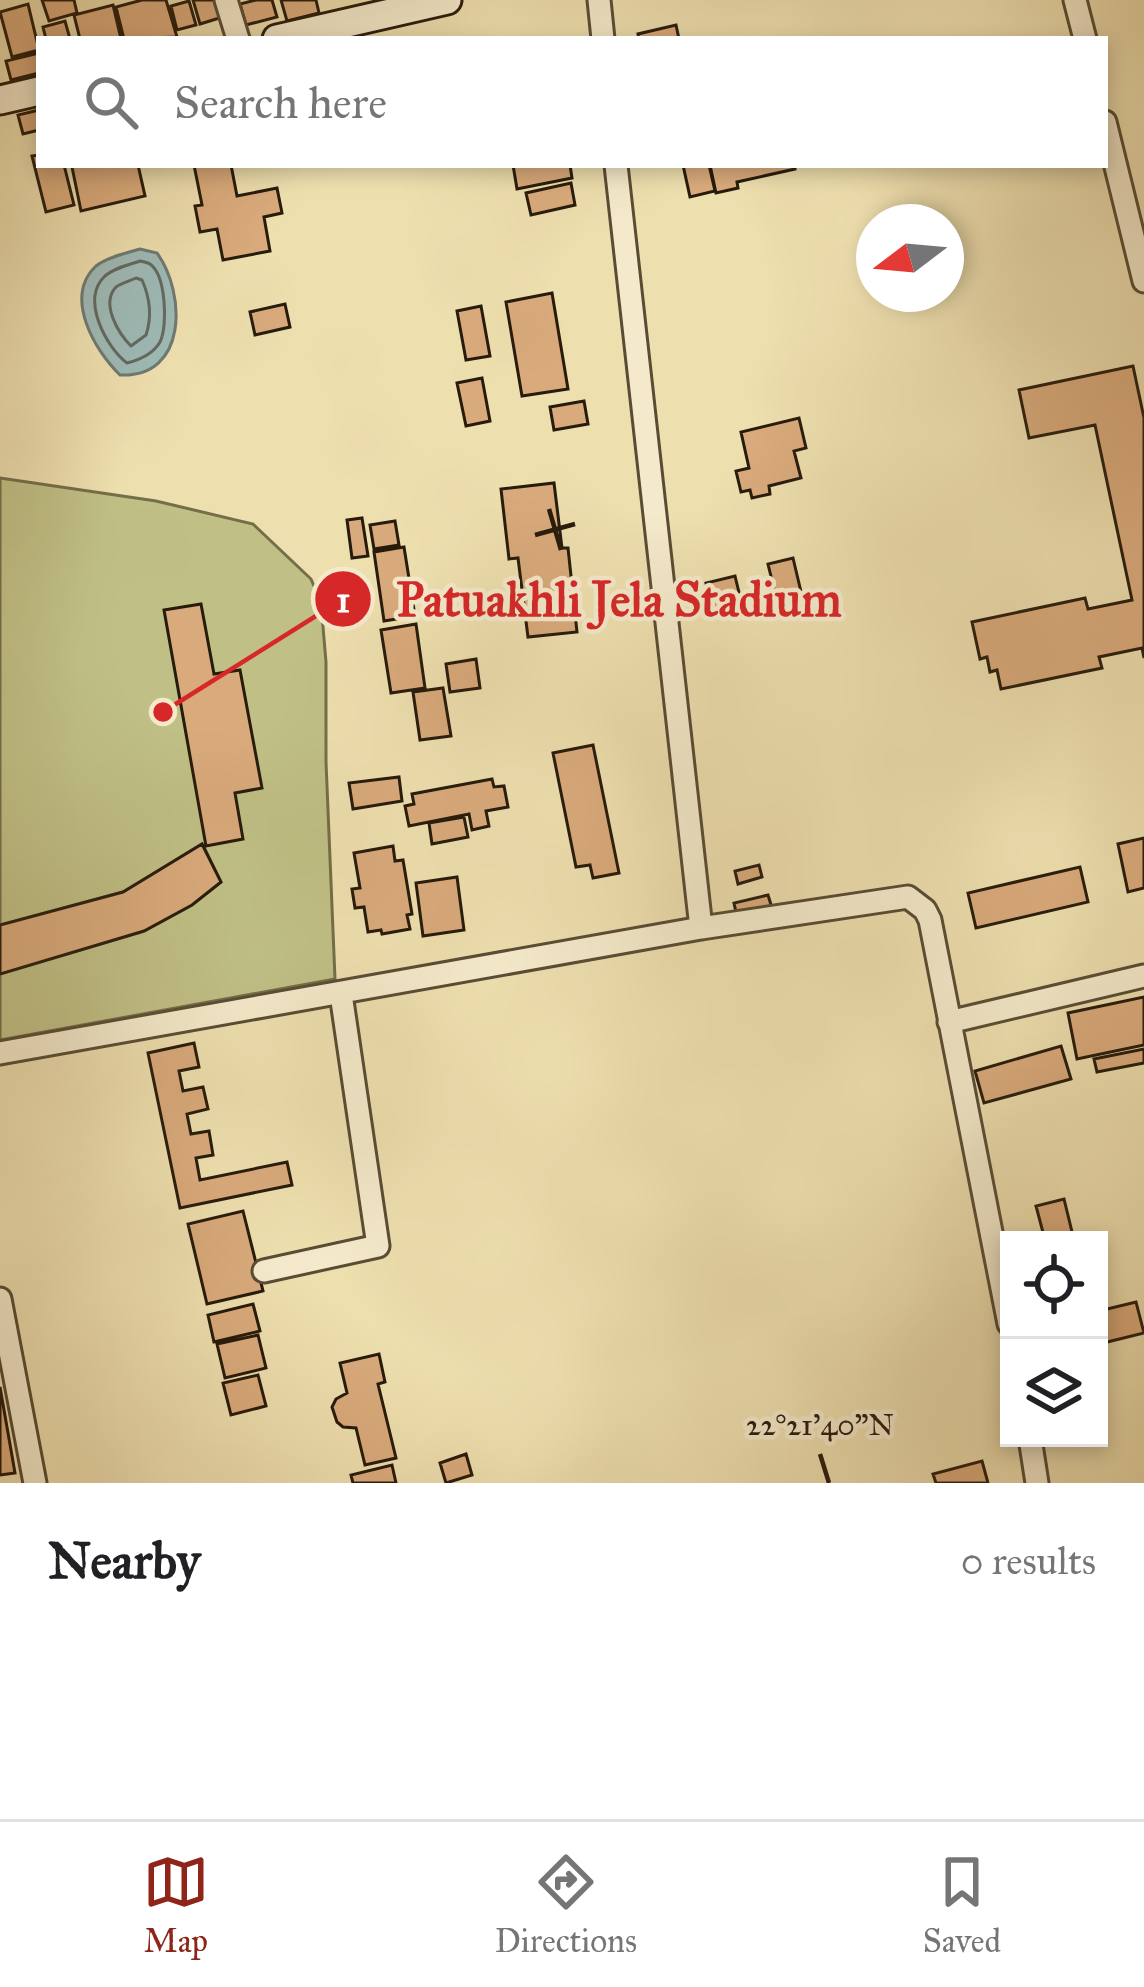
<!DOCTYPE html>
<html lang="en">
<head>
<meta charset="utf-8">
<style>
	body { margin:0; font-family:"IM FELL Great Primer",serif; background:#f2f2f2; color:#202124 }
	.controls { position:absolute; right:36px; bottom:36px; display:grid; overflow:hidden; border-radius:0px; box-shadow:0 6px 18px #0003 }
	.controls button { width:108px; height:108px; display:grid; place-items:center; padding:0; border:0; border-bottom:3px solid #e0e0e0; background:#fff; color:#202124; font:60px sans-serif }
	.compass { position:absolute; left:856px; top:204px; width:108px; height:108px; border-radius:50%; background:#fff; box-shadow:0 6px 18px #0003; rotate:254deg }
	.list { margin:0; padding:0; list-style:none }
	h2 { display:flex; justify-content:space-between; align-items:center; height:156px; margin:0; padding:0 48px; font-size:51px }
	h2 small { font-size:39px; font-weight:400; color:#757577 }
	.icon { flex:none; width:66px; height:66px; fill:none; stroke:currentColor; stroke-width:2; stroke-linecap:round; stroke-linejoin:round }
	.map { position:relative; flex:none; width:1144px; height:1483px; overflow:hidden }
	.search { position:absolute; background:#fff; box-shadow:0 6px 18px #0003; left:36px; right:36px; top:36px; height:132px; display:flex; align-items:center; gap:30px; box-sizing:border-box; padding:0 42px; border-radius:0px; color:#757577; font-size:45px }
	.sheet { height:336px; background:#fff }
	nav { display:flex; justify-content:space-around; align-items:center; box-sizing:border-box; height:168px; border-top:3px solid #e0e0e0; background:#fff; font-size:33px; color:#757577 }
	nav a { display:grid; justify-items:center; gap:6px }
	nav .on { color:#8f2418 }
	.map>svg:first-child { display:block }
	.green { fill:#c0c086; stroke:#746e49; stroke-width:3 }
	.water { fill:#9ebab6; stroke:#6e7a72; stroke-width:3 }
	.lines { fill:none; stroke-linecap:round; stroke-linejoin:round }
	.shore { stroke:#626a61; stroke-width:3 }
	.building { fill:#d9aa7b; stroke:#271b0c; stroke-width:3 }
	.street-casing { stroke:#594c35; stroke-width:27 }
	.secondary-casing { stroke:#271b0c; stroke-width:33 }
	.street { stroke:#f4eacb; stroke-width:21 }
	.secondary { stroke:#f4eacb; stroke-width:27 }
	.ticks { fill:none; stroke:#271b0c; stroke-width:4.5 }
	.ticks-label { font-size:30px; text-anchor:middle; fill:#271b0c; stroke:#f4eacb; stroke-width:9; stroke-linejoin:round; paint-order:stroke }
	.leader { fill:none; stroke:#d62828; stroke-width:4.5 }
	.callout-dot { fill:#d62828; stroke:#f4eacb; stroke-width:4.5 }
	.mark-label { font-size:36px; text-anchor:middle; font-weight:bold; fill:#fff }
	.callout-label { font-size:48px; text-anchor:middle; font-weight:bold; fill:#d62828; stroke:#f4eacb; stroke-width:9; stroke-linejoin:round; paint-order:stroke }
</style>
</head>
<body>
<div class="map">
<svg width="1144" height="1483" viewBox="0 0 1144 1483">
	<rect width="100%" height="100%" fill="#eedfaf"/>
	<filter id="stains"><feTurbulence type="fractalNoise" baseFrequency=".00167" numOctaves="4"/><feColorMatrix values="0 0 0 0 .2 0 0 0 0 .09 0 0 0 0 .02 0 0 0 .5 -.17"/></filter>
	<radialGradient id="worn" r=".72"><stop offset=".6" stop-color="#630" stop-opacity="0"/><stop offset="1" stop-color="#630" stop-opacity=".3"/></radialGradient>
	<!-- green -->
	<path class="green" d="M0 478 156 501 253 524 311 579 321 603 326 662V762L335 979 0 1040V974L144 931 192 905 221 882 203 845 123 892 0 925Z"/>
	<!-- water -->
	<path class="water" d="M140 249 157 253C186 293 188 378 120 375 95 351 63 297 96 266 107 257 127 253 140 249Z"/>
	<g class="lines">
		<!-- shore -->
		<path class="shore" d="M140 261C143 262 147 262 150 264 166 275 168 326 160 342 153 354 139 360 127 363 106 347 81 300 104 277 113 268 129 265 140 261Z
			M136 278 142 280C150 298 152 317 146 335L131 346C119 334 100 304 116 287 119 284 132 280 136 278Z"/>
	</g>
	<!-- building -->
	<path class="building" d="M42 0H74L77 13 49 21Z
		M142 0H166L177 37 124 39 116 7Z
		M193 0H222L226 16 200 24Z
		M256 0H272L277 17 246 25 240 4Z
		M281 0H316L319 13 287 21Z
		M189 1 196 25 177 30 171 6Z
		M28 4 39 50 12 57 0 12Z
		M113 5 121 39H80L74 15Z
		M65 21 70 39H46L43 27Z
		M676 25 679 39H639L638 34Z
		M39 53V73L11 80 6 61Z
		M39 110V130L23 134 18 115Z
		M39 155V165H64L74 205 46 212 32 156Z
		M83 165H138L145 196 81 211 72 167Z
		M194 165H231L237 196 277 188 282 213 264 217 270 251 223 260 217 229 200 232 195 206 202 205Z
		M513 165H570L572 178 517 189Z
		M683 165H709L715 191 690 197Z
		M710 165H795V169L737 182 738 188 716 193Z
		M571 183 575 205 531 215 526 193Z
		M552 293 568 389 522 396 506 302Z
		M285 304 290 327 255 335 250 312Z
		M481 306 490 356 466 360 457 311Z
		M1133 366 1144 418V658L1142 648 1099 657 1102 668 1001 689 997 670 990 672 987 657 980 659 972 622 1085 598 1088 609 1132 600 1095 425 1029 438 1019 390Z
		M482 378 490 421 466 426 457 383Z
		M584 401 588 424 554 430 550 407Z
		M799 418 806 448 794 451 801 478 769 486 770 494 752 498 750 490 741 492 736 471 749 468 741 432Z
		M554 483 562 548H568L577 632 528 637 518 558 509 559 501 489Z
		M362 518 368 556 352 558 347 520Z
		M395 521 399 545 374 549 370 525Z
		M404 547 415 616 384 621 374 552Z
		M793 558 806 613 791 617 790 611 780 613 768 564Z
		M735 576 742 605 713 612 706 583Z
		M201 604 214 674 240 670 262 788 235 793 243 839 206 846 164 610Z
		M416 624 425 688 391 693 381 630Z
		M476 659 480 688 450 692 446 664Z
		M443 688 451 736 420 740 413 692Z
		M593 745 619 873 593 878 590 865 576 867 553 753Z
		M399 777 402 801 353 809 349 783Z
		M492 779 494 787 504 786 508 807 486 811 489 826 472 830 469 814 409 826 405 806 414 804 412 794Z
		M464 817 468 837 432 844 429 823Z
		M1144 838V888L1128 892 1118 844Z
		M202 844 221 882 192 905 144 931 0 974V925L123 892Z
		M393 846 395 861 403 860 412 914 407 915 410 929 382 934 381 930 368 932 364 907 355 908 352 889 360 888 354 853Z
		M759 865 762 877 738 884 735 871Z
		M1080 867 1088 902 976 928 968 893Z
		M457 877 464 930 423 936 416 883Z
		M768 895 772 908 737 917 734 903Z
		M1144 997V1045L1077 1059 1068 1013Z
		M194 1043 199 1067 179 1071 183 1091 203 1087 208 1109 187 1114 191 1134 209 1131 213 1155 196 1158 200 1180 287 1162 292 1185 180 1208 148 1053Z
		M1061 1046 1071 1079 984 1103 975 1071Z
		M1144 1049V1063L1097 1072 1094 1059Z
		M1064 1199 1074 1240H1045L1036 1206Z
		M243 1211 263 1291 207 1304 188 1224Z
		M1136 1302 1144 1333 1099 1344V1311Z
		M253 1304 260 1331 214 1342 208 1315Z
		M258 1335 266 1368 225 1378 217 1344Z
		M379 1354 385 1382 378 1384 396 1458 365 1465 356 1428 343 1427 337 1422 332 1407 336 1399 347 1393 340 1363Z
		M258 1375 266 1406 231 1415 223 1383Z
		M0 1387 15 1473 0 1475Z
		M466 1454 472 1475 446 1483 440 1463Z
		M982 1461 988 1483H936L933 1474Z
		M392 1465 396 1483H353L351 1475Z"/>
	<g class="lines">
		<defs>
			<path id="street" d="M226 0 238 39
				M599 0 603 39
				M1075 0 1085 39
				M1105 122 1144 281
				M616 165 701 928
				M949 1022 1144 976
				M0 1053 701 928 908 897 925 910 930 920 1009 1324
				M264 1271 378 1246 341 994
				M0 1299 35 1483
				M1030 1438 1037 1483"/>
			<path id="secondary" d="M277 39 447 0
				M0 100 39 91"/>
		</defs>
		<!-- street casing -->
		<use href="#street" class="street-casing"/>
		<!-- secondary casing -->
		<use href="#secondary" class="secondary-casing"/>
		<!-- street -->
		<use href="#street" class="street"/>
		<!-- secondary -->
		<use href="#secondary" class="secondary"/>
	</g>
	<!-- ticks -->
	<path class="ticks" d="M549 509 561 550M535 535 575 524M820 1454 829 1483"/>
	<g class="ticks-label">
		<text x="820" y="1435">22°21'40"N</text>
	</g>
	<!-- callouts -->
	<path class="leader" d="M163 712L343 599"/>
	<g class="callout-dot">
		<circle cx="163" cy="712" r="12"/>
		<circle cx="343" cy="599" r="30"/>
	</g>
	<g class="mark-label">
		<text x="343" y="612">1</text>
	</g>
	<g class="callout-label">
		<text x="619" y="616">Patuakhli Jela Stadium</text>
	</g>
	<rect width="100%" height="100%" filter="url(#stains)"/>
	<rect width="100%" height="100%" fill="url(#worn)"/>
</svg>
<div class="controls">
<button><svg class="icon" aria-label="locate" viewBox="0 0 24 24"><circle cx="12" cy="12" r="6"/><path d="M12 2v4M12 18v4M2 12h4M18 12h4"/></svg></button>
<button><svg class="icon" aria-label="layers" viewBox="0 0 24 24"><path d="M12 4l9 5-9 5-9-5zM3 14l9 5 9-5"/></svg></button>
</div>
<svg class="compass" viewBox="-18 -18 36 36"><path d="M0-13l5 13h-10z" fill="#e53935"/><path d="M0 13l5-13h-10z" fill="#757577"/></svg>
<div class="search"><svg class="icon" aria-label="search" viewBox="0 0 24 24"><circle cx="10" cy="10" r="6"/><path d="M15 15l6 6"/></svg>Search here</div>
</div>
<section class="sheet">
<h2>Nearby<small>0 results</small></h2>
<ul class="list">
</ul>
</section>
<nav>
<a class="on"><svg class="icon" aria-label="map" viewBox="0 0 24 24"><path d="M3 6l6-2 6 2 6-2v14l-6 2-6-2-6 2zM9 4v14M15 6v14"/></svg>Map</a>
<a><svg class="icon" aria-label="directions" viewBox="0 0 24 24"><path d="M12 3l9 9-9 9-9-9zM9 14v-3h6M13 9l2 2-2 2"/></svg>Directions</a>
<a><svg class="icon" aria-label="saved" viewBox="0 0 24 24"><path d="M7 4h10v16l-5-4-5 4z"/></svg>Saved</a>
</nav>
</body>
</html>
